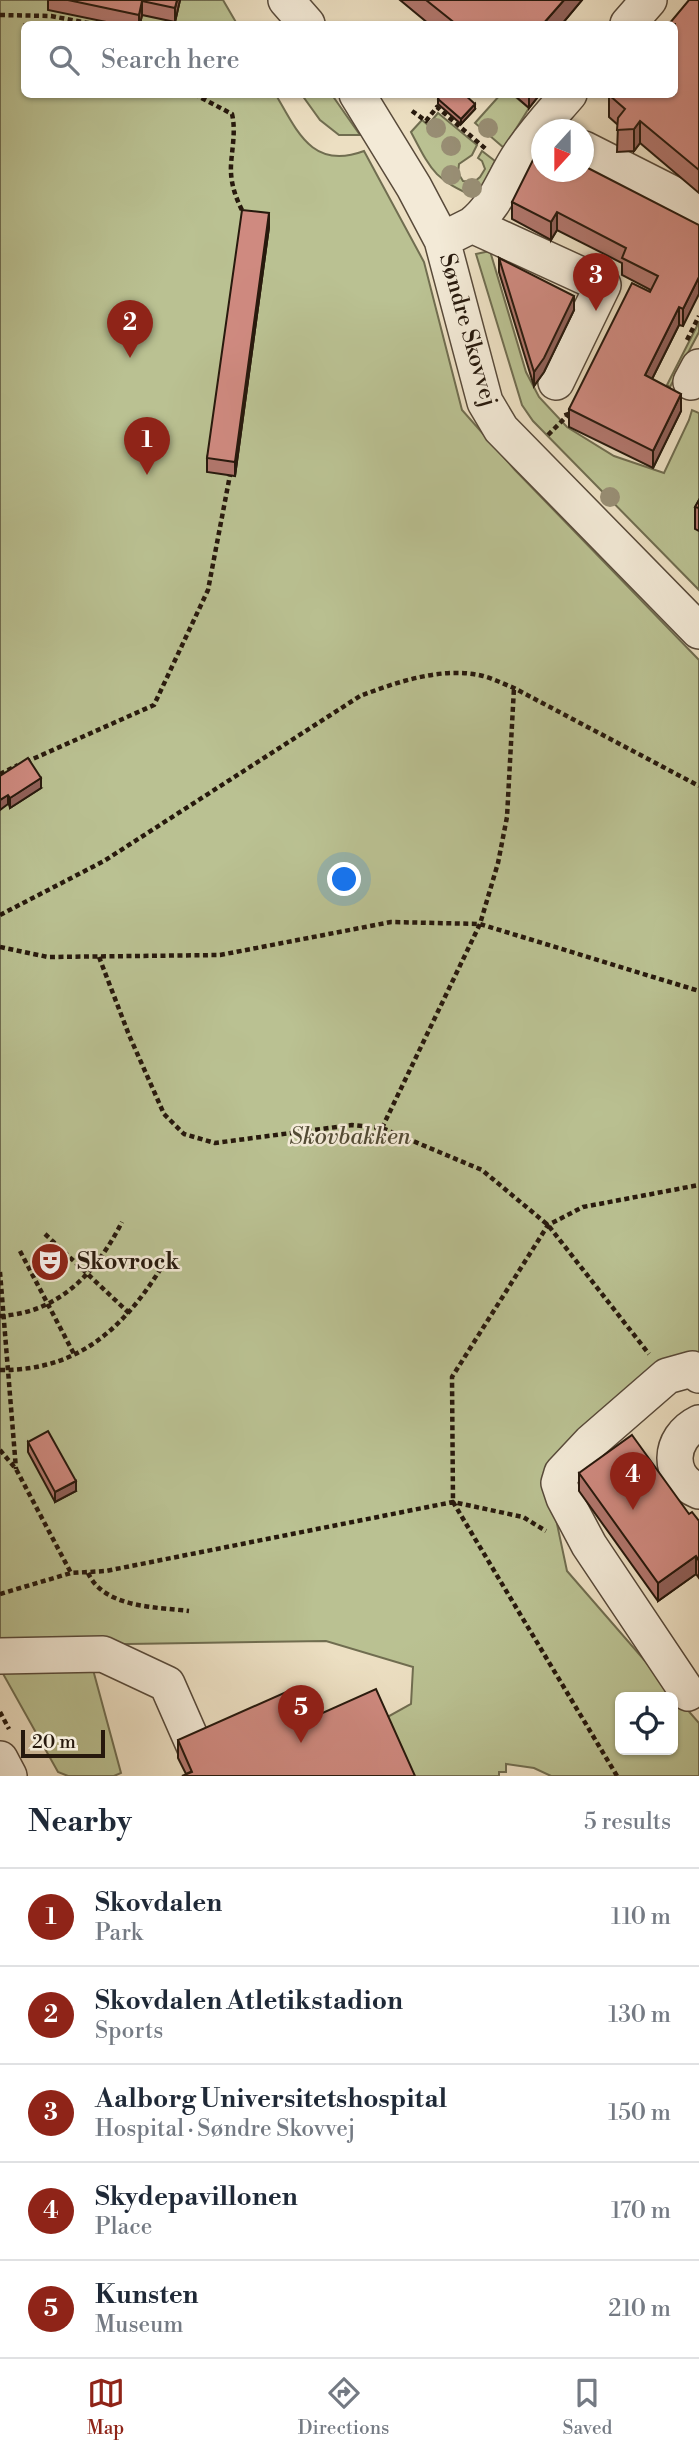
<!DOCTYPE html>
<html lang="en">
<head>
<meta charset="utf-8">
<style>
	body { margin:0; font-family:"Libre Bodoni",serif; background:#f6f6f7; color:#1f2937 }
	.controls { position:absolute; right:21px; bottom:21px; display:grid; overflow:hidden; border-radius:10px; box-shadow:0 2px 5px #0004 }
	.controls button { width:63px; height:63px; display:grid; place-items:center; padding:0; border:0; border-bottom:2px solid #e0e1e3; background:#fff; color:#1f2937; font:35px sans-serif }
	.compass { position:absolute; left:531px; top:119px; width:63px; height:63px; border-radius:50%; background:#fff; box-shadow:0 2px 5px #0004; rotate:201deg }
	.scale { position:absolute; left:21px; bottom:18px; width:84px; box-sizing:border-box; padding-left:7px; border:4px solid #27190d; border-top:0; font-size:19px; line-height:24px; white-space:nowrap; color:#27190d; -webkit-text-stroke:5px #f3ead7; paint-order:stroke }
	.you { position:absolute; left:345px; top:880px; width:24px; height:24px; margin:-18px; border:5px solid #fff; border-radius:50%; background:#1a73e8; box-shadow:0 0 0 10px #1a73e833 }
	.badge { display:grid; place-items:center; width:46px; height:46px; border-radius:50%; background:#8f2418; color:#fff; font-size:23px; font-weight:700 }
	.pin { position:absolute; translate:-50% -58px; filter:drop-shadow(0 2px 4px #0008) }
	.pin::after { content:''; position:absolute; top:37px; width:24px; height:21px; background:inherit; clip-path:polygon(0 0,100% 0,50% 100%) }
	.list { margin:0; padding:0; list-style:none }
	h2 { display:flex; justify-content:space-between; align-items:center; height:91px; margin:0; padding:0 28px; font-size:30px }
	h2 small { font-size:23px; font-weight:400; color:#747a83 }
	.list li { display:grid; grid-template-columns:46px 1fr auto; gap:21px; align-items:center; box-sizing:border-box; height:98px; padding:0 28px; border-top:2px solid #e0e1e3 }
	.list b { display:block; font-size:26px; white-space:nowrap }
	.list p { margin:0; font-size:23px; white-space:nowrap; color:#747a83 }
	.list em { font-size:23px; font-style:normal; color:#747a83 }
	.icon { flex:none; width:38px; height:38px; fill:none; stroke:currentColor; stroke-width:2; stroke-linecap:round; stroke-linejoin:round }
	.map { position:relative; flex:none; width:699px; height:1776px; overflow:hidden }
	.search { position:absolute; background:#fff; box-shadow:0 2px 5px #0004; left:21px; right:21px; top:21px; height:77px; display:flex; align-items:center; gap:18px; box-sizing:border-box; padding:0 24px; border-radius:10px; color:#747a83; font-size:26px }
	.sheet { height:581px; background:#fff }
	nav { display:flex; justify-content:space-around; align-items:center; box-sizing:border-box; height:98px; border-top:2px solid #e0e1e3; background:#fff; font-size:19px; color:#747a83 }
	nav a { display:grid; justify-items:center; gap:4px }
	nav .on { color:#8f2418 }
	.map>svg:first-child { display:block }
	.green { fill:#bac192; stroke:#706d50; stroke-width:2; fill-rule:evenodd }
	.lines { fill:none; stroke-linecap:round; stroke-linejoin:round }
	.minor-casing { stroke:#584a3a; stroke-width:38 }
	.path { stroke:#27190d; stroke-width:4.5; stroke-dasharray:5 3.5; stroke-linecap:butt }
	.minor { stroke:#f3ead7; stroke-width:35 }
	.tree { fill:#988e74 }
	.wall { fill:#b2776e; stroke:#27190d; stroke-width:2 }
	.shaded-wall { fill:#91615a; stroke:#27190d; stroke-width:2 }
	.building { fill:#cf8a80; stroke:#27190d; stroke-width:2 }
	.labels { text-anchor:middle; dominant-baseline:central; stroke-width:5; stroke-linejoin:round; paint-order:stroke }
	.street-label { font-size:23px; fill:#27190d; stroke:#f3ead7 }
	.park-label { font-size:23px; font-style:italic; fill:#534b35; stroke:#f3ead7 }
	.poi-label { font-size:23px; font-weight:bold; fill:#27190d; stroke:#f3ead7; text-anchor:start }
</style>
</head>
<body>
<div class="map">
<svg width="699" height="1776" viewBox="0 0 699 1776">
	<rect width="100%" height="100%" fill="#ecdfc2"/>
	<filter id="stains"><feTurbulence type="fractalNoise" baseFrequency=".00286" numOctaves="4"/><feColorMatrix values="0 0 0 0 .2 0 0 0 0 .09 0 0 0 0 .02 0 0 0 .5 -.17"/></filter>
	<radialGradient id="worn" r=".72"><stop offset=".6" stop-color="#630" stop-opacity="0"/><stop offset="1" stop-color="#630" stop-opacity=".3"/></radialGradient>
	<!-- green -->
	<path class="green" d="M0 0H223L237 24H24V94L276 95C298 133 313 170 364 151L424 262 462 410 515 470 699 660V1369L546 1472 567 1571 699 1723V1776H551L534 1768 506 1764V1772H499V1776H407L382 1720 411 1704 413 1667 326 1641 0 1646ZM620 1697H673V1750H620Z
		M302 95H332L360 135H339L320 120Z
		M500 95H513L529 108 504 148 475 123Z
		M438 113 477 145 472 155 459 164 458 173 463 181 474 182 480 177 485 169 482 161 478 158 482 151 495 161 477 198C434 178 433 174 411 132L422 120 428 125Z
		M490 251 526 372 539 397 567 427 614 456 664 473 689 420 692 410 699 413V522L696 528 699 531V590L533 421 522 405 476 254Z
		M699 322V332L670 387 667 385Z
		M92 1666 121 1773 114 1776H68L58 1772 2 1672Z"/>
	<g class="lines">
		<defs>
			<path id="minor" d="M286 0 307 24
				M628 24 649 0
				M357 94 414 187 442 240 485 402 501 429 699 631
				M584 149 671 193 699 212
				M472 225C495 207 502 183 517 159 532 135 551 115 569 94
				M442 240 472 225 603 285 556 382
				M691 382 699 367
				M699 1423C668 1438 666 1478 699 1491
				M0 1656 103 1654 167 1684 196 1750
				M688 1693 589 1545 564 1498 559 1483 562 1473 591 1442 667 1376 692 1369 699 1375
				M0 1759 9 1776"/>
		</defs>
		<!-- minor casing -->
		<use href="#minor" class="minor-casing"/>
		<!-- path -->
		<path class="path" d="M0 15 51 16 93 24
			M194 94 232 114C236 131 232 148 231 165 230 183 236 199 244 214
			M412 111 426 121 437 107 487 150
			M687 340 699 316
			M548 435 567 416 565 410
			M26 762 154 705 208 590 230 475
			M0 774 18 765
			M0 915 104 861 360 696C397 682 443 666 483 676 494 679 504 684 514 688L699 786
			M0 947 48 957 220 955 391 922 480 924 699 991
			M99 957 129 1035 164 1114 184 1134 215 1143 352 1125 382 1128 482 1170 548 1225 649 1354
			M382 1128 480 924 498 863 507 817 514 688
			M45 1234 129 1313
			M20 1251 74 1354
			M0 1272 16 1469
			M0 1316C60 1313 97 1271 122 1222
			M0 1370C86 1371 132 1319 172 1250
			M0 1450 16 1469 71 1573
			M88 1573C104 1608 156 1607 189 1611
			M0 1594 71 1573 106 1571 453 1502 523 1517 546 1531
			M0 1712 9 1729
			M617 1776 453 1502 452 1377 548 1225 583 1207 699 1185"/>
		<!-- minor -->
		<use href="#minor" class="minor"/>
	</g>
	<!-- trees -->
	<g class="tree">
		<circle cx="436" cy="128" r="10"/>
		<circle cx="488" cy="128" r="10"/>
		<circle cx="451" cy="146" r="10"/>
		<circle cx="451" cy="175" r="10"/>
		<circle cx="472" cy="188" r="10"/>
		<circle cx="610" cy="497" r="10"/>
	</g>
	<!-- wall -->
	<path class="wall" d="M48 0H180L175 22 142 15 140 24H116L48 10Z
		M400 0H582L562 24H429Z
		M699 0V193L640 143 634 151 617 152 618 125 609 117V94Z
		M513 94H540L529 108Z
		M438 99 475 109 461 124 438 104Z
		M512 202 699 225 683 326 679 325 652 379 681 411 653 468 569 427V409L651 290 622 275V263L557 230 551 240 512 219Z
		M269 227 235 476 207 472V458Z
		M499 258 574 310 544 372 534 386 499 272Z
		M699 500V531L695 529V507Z
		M0 776 41 788 10 808Z
		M28 1442 76 1491 55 1502 28 1452Z
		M579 1473 689 1514 699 1521V1578L696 1574 658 1601 579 1491Z
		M307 1720 186 1774 178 1758V1740Z"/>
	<!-- shaded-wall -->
	<path class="shaded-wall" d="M177 0H180L175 22V8Z
		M564 0H582L562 24H543Z
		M142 1V15L140 24H139V15Z
		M529 94H540L529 108Z
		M475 104V109L461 124V119Z
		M640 121V143L634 151V129Z
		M557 212V230L551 240V222Z
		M269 213V227L235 476V462Z
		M699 277V294L683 326V309Z
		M574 296V310L544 372 534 386V372Z
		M679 307V325L645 393V375Z
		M681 394V411L653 468V451Z
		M41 778V788L10 808V798Z
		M8 795V804L0 810V800Z
		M76 1481V1491L55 1502V1492Z
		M696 1556V1574L658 1601V1583Z"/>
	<!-- building -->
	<path class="building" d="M68 0H177L175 8 142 1 139 15Z
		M426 0H564L543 24H456Z
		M689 0H699V170L640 121 634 129 617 130 618 118 625 109 609 95 675 94V24H669Z
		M441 94H464L475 104 461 119 438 99Z
		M541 144 542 172H584V166L699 225V277L683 309 679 307 645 375 681 394 653 451 569 409 632 283 650 292 658 276 622 258 626 248 557 212 551 222 512 202Z
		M242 210 269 213 235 462 207 458Z
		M499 258 574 296 544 358 534 372Z
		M699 500V508L695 507Z
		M28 758 41 778 10 798 8 795 0 800V776Z
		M48 1431 76 1481 55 1492 28 1442Z
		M632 1435 689 1514 692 1512 699 1521V1561L696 1556 658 1583 579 1473Z
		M293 1689 307 1720 376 1689 415 1776H182L192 1772 178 1740Z"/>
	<!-- icons -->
	<defs>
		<symbol id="theatre-disc" viewBox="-11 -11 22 22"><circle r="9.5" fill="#8f2418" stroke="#f3ead7"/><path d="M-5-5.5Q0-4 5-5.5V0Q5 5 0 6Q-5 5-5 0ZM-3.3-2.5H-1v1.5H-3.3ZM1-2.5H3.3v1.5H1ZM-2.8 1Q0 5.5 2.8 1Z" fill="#fff"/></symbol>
	</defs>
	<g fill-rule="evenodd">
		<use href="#theatre-disc" x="28" y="1240" width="44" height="44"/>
	</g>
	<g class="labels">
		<!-- street labels -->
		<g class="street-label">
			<text transform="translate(468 330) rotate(74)">Søndre Skovvej</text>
		</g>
		<!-- park labels -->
		<g class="park-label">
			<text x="350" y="1137">Skovbakken</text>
		</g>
		<!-- poi labels -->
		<g class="poi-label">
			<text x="77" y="1262">Skovrock</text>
		</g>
	</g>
	<rect width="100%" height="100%" filter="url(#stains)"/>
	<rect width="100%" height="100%" fill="url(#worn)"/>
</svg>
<div class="controls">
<button><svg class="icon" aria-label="locate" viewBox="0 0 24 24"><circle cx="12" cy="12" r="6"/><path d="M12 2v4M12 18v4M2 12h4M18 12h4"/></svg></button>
</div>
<svg class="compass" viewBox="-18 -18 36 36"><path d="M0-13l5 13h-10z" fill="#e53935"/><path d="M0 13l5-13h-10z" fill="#747a83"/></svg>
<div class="scale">20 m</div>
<div class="you"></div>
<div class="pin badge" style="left:147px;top:475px">1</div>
<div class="pin badge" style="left:130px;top:358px">2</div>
<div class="pin badge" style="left:596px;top:311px">3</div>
<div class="pin badge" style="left:633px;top:1510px">4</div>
<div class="pin badge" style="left:301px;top:1743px">5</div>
<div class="search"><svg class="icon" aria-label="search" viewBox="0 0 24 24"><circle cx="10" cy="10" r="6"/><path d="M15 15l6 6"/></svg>Search here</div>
</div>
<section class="sheet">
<h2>Nearby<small>5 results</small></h2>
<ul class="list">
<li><span class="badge">1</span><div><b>Skovdalen</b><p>Park</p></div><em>110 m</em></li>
<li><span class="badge">2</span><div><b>Skovdalen Atletikstadion</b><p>Sports</p></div><em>130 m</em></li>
<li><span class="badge">3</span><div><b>Aalborg Universitetshospital</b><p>Hospital · Søndre Skovvej</p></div><em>150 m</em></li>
<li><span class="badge">4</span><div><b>Skydepavillonen</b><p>Place</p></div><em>170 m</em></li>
<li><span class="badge">5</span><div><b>Kunsten</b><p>Museum</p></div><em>210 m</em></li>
</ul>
</section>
<nav>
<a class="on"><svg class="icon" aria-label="map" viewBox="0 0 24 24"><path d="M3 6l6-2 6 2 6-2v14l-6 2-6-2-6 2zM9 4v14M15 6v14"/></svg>Map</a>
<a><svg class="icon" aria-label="directions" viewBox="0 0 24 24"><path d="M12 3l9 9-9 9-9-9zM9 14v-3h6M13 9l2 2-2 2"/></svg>Directions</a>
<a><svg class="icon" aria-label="saved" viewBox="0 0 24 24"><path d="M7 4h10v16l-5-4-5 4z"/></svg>Saved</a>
</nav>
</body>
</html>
